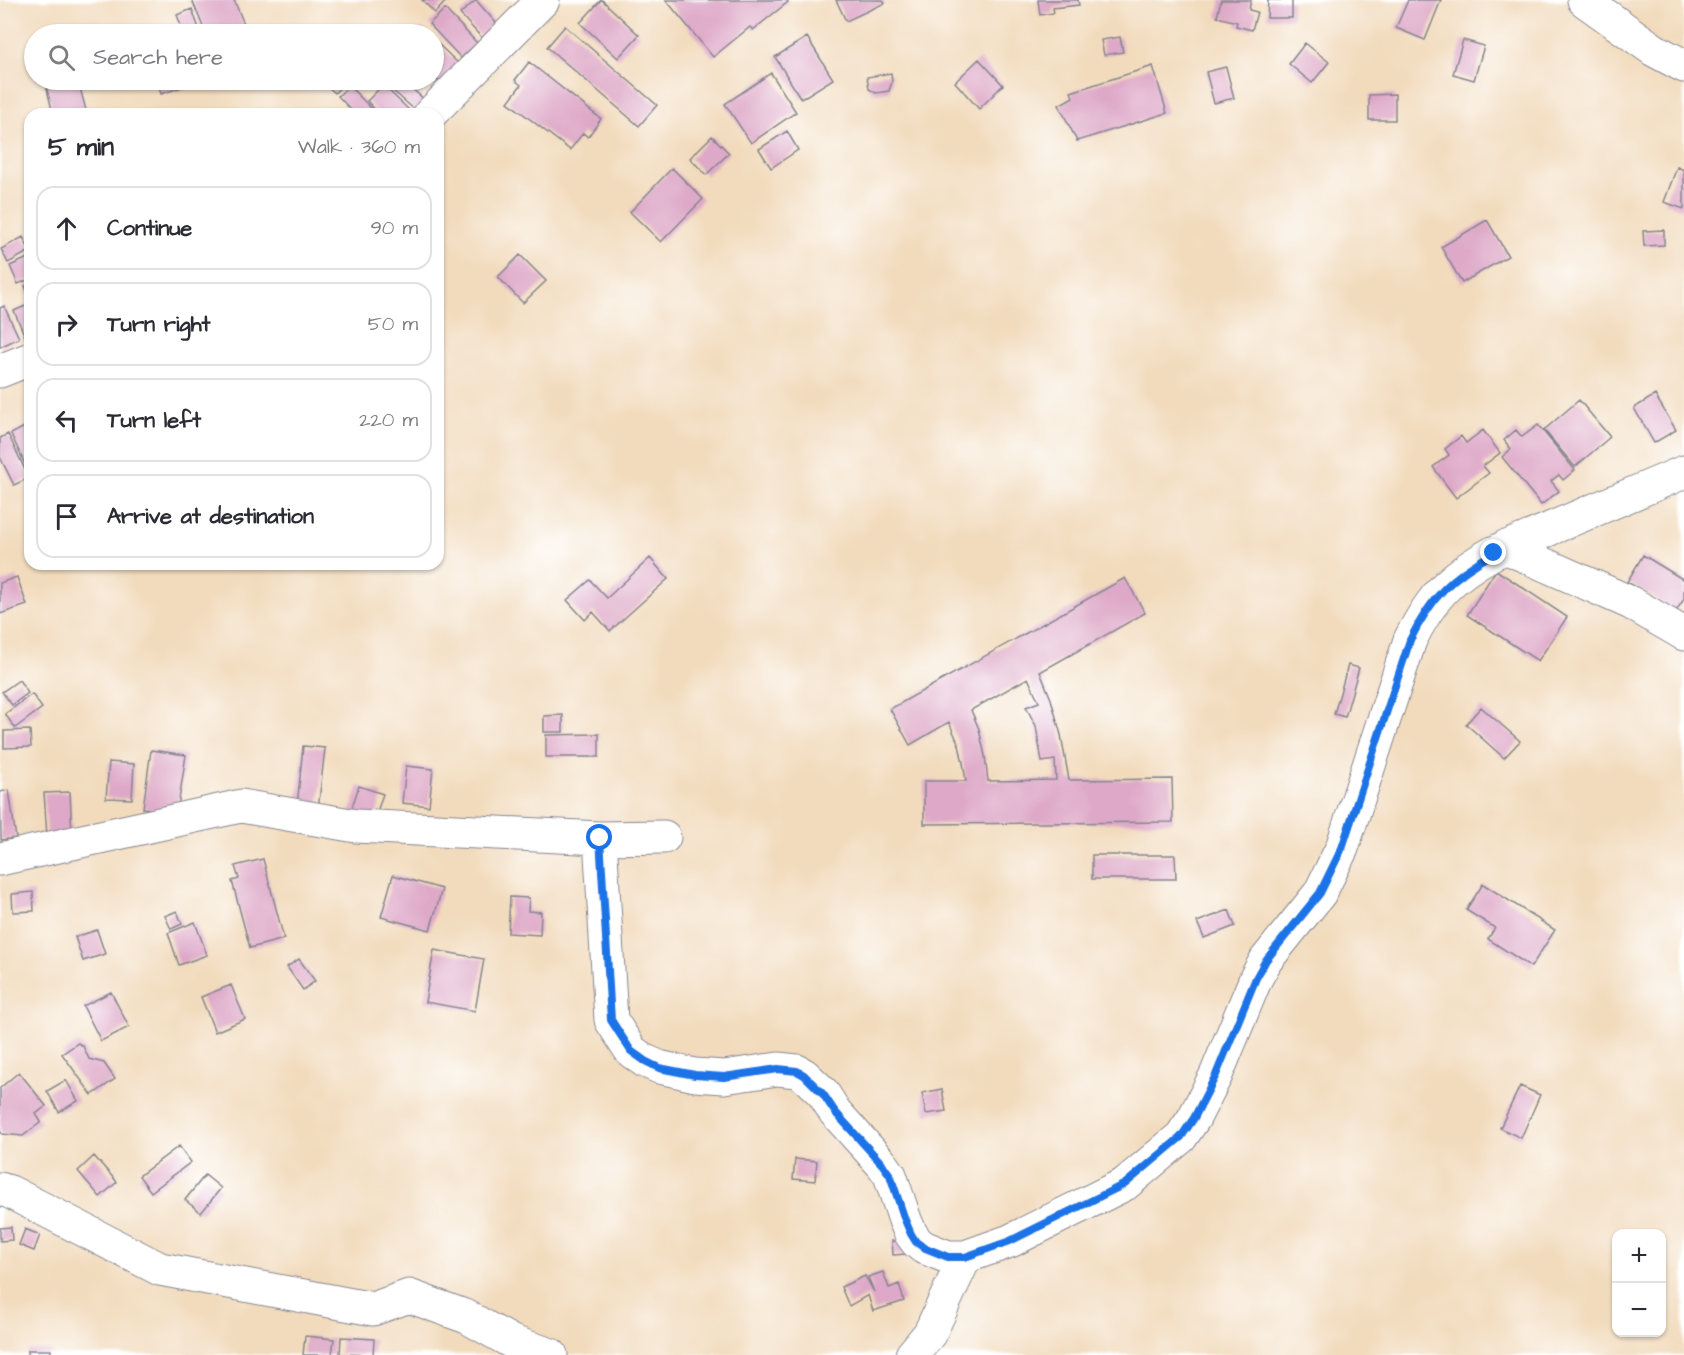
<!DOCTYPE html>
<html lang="en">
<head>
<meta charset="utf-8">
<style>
	body { margin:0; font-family:"Architects Daughter",sans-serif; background:#f7f7f7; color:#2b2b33 }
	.controls { position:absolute; right:18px; bottom:18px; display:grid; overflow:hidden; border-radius:12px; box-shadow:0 2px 4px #0004 }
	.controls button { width:54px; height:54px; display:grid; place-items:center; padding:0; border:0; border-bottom:2px solid #e1e1e2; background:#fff; color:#2b2b33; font:30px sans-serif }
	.stop { position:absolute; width:18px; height:18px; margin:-14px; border:4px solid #1a73e8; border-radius:50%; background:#fff }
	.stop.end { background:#1a73e8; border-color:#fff; box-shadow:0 2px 6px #0008 }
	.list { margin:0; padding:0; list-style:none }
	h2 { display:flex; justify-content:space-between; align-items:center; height:78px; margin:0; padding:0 24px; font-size:26px }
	h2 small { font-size:20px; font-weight:400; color:#7c7c81 }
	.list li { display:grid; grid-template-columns:39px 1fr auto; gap:18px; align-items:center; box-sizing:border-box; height:84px; margin:0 12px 12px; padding:0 12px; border:2px solid #e1e1e2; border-radius:18px }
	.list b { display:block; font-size:22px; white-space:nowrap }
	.list em { font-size:20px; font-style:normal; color:#7c7c81 }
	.icon { flex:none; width:33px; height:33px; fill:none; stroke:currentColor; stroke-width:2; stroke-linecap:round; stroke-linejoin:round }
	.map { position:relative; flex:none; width:1684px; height:1355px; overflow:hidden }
	.search { position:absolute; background:#fff; box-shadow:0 2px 4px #0004; left:24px; top:24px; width:420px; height:66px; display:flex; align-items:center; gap:15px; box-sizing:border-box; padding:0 21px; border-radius:33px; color:#7c7c81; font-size:22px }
	.panel { position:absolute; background:#fff; box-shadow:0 2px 4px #0004; left:24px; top:108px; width:420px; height:462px; border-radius:18px }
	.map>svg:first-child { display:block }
	.building { fill:#dea9c8; fill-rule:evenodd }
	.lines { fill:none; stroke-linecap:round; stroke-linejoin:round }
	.minor-casing { stroke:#86858e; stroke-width:35 }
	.major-casing { stroke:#86858e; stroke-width:35 }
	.minor { stroke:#fff; stroke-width:33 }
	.major { stroke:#fff; stroke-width:33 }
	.route { stroke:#1a73e8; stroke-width:8 }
</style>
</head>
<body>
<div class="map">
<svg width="1684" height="1355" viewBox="0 0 1684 1355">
	<rect width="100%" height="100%" fill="#fff"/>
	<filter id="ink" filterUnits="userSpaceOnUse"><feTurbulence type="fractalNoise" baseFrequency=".0167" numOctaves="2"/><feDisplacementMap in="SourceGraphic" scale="12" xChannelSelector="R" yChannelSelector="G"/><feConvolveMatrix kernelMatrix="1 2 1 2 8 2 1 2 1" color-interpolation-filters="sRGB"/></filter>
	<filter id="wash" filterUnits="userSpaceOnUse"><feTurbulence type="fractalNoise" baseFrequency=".008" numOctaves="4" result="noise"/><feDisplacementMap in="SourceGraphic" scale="24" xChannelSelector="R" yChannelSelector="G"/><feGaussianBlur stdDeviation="1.35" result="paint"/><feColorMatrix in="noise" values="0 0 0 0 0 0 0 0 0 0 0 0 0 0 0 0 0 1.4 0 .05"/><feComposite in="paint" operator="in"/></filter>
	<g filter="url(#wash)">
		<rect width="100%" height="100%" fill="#f2dbbd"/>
		<g id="blocks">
			<!-- building -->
			<path class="building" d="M192 0H234L245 26 225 34H206Z
				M422 0H447L435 13Z
				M476 0 497 24 482 38 460 14Z
				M601 0H602L639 35 618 58 580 23Z
				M666 0H786L788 2 753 30 750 27 713 57Z
				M836 0H883L885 3 846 21Z
				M1038 0H1078L1079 5 1053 8 1054 13 1040 15Z
				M1221 0H1251L1249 10 1257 12 1252 30 1236 26 1237 22 1217 17Z
				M1268 0H1292V18H1267Z
				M1408 0H1441L1425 40 1396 28Z
				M192 9 201 34H184L177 15Z
				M445 9 477 43 461 58 429 24Z
				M565 26 657 105 639 126 547 47Z
				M421 28 428 34H415Z
				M807 37 833 79 801 99 775 57Z
				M1120 37 1123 52 1104 55 1101 40Z
				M434 40 460 65 442 85 434 77Z
				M1463 40 1484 46 1474 80 1453 74Z
				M1305 43 1329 62 1312 83 1289 64Z
				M979 59 1003 85 979 109 955 82Z
				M529 62 601 119 588 137 583 133 570 150 508 102 521 85 515 80Z
				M1153 66 1167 113 1077 141 1059 105 1073 97 1071 92Z
				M1226 67 1234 98 1214 103 1206 72Z
				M771 73 796 112 751 143 725 104Z
				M891 73 892 82 889 91 876 93 869 89 867 77Z
				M51 80H78L87 114H53L45 81Z
				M157 80H182L185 86 161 94Z
				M333 80 346 81 335 93 327 86Z
				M381 80H402L426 101 416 111Z
				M383 85 408 109 403 114H379L367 101Z
				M349 86 377 114H355L338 96Z
				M1395 94V120H1369V95Z
				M787 131 798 150 771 168 759 149Z
				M712 136 729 153 706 175 690 158Z
				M1677 167 1684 170V209L1664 202Z
				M672 168 703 199 661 242 630 212Z
				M1487 220 1508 256 1462 283 1441 247Z
				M1664 230V245L1644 246 1643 231Z
				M23 237 30 251 8 263 1 249Z
				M520 255 546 281 523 303 498 277Z
				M30 257V279L18 284 10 266Z
				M30 284V298L25 286Z
				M30 304V340L27 341 14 311Z
				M4 306 19 338 0 347V308Z
				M1655 395 1676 430 1654 443 1634 408Z
				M1579 400 1610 437 1575 467 1544 430Z
				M30 424V475L11 434Z
				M1538 425 1575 470 1563 480 1559 475 1551 481 1559 491 1541 505 1502 457 1511 449 1504 440 1516 430 1522 437Z
				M1483 430 1500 453 1483 466 1489 473 1456 498 1433 467 1449 455 1445 449 1461 436 1466 443Z
				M8 434 29 478 14 485 0 457V438Z
				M1643 555 1684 580V599L1676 611 1627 582Z
				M650 558 668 579 610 631 593 612 585 620 567 600 590 580 607 598Z
				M1496 570 1567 617 1538 661 1467 615Z
				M17 577 27 605 0 614V583Z
				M1125 578 1145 613 1040 672 1051 699 1061 735 1069 780 1172 779 1173 822 924 824V781H966L963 763 959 745 949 722 910 745 890 709ZM1028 678 1039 702 1026 707 1036 726 1042 762 1055 760 1056 780 988 781 985 756 979 729 971 710Z
				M1348 665 1359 668 1345 717 1334 714Z
				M19 680 28 693 12 705 2 692Z
				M32 694 42 708 15 728 5 714Z
				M1481 707 1520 741 1504 758 1466 724Z
				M563 715V732H544V716Z
				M30 730 31 747 4 748V731Z
				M599 734V757H546V735Z
				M303 746 325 748 317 819 296 817Z
				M151 750 186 755 177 813 143 808Z
				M109 762 134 764 132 799 106 798Z
				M406 766 433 769 429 806 402 803Z
				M359 786 383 794 372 827 348 819Z
				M9 790 16 838 1 840 0 792Z
				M70 792 72 835 47 836 44 793Z
				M1092 855H1175L1176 879H1092Z
				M263 859 284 939 250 948 232 881 239 879 235 866Z
				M393 875 442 889 430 930 381 917Z
				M1483 884 1555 930 1531 967 1488 939 1495 928 1466 910Z
				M33 892 34 911 13 912 12 894Z
				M510 897 529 898 528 911 541 912 540 935 508 933Z
				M1229 910 1235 926 1204 938 1197 922Z
				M177 911 182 924 171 929 165 916Z
				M195 922 207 955 179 965 168 933Z
				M97 930 105 954 83 961 75 937Z
				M434 950 484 959 475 1011 425 1002Z
				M299 959 315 981 303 990 287 967Z
				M231 985 245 1019 215 1032 201 997Z
				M111 992 129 1027 101 1041 83 1006Z
				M78 1043 83 1046 89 1059 104 1063 115 1079 92 1095 62 1054Z
				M19 1072 46 1106 36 1114 41 1122 23 1136 2 1134 0 1131V1088Z
				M66 1080 78 1101 59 1112 47 1091Z
				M1520 1086 1540 1095 1521 1138 1500 1128Z
				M942 1089 946 1111 926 1114 922 1093Z
				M179 1146 191 1162 151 1192 139 1176Z
				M94 1156 117 1182 100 1197 78 1171Z
				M795 1159 817 1161 815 1181 793 1179Z
				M205 1175 221 1188 201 1213 185 1200Z
				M11 1227 12 1240 0 1241V1228Z
				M25 1229 40 1235 34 1251 19 1245Z
				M905 1240 906 1254 893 1255 892 1241Z
				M883 1272 889 1288 899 1284 904 1301 873 1311 868 1295 849 1306 841 1287 865 1276 874 1292 868 1277Z
				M305 1336 334 1339 332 1355H303Z
				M341 1337 374 1339 373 1355 340 1354Z
				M28 1350H51V1355H28Z"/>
		</g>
	</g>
	<g filter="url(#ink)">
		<use href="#blocks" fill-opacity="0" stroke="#86858e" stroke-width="1.5"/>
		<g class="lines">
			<defs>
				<path id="minor" d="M1584 0 1654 50 1684 66
					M1505 547 1631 603 1684 634
					M600 838 611 1020 631 1051 645 1061 659 1067 695 1075 724 1077 778 1069 797 1071 804 1075 823 1093 835 1112 882 1164 890 1175 905 1220 911 1234 917 1242 923 1247 948 1257H965L1010 1241 1125 1184 1181 1137 1194 1118 1216 1075 1256 978 1266 960 1320 893 1342 848 1410 640C1432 596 1450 577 1493 553L1684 472
					M0 859 241 806 356 826 600 838 664 837
					M0 1189 10 1192 160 1269 373 1309 409 1296 467 1317 512 1342 551 1355
					M912 1355 930 1333 965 1257"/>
				<path id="major" d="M430 114 543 0
					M0 371 30 359"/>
			</defs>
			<!-- minor casing -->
			<use href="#minor" class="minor-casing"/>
			<!-- major casing -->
			<use href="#major" class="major-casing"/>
			<!-- minor -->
			<use href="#minor" class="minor"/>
			<!-- major -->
			<use href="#major" class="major"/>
		</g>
	</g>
	<g class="lines" filter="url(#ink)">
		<!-- route -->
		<path class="route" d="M600 838 611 1020 631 1051 645 1061 659 1068 695 1075 724 1077 778 1069 797 1071 804 1075 823 1094 835 1112 882 1164 890 1175 905 1220 911 1234 916 1242 923 1247 948 1257H965L1010 1241 1125 1184 1181 1137 1194 1118 1216 1075 1256 978 1266 960 1320 893 1342 848 1410 640C1432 596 1451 577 1494 553"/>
	</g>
</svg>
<div class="controls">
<button>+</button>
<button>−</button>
</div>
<div class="stop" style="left:600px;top:838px"></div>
<div class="stop end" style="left:1494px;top:553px"></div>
<div class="search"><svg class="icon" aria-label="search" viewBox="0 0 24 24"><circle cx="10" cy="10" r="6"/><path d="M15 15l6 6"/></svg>Search here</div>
<section class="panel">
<h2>5 min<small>Walk · 360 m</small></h2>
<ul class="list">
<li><svg class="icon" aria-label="ahead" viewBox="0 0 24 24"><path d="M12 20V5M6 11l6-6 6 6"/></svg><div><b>Continue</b></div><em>90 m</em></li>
<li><svg class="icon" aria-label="right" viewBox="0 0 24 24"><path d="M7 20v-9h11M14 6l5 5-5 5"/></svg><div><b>Turn right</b></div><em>50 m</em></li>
<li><svg class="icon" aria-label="left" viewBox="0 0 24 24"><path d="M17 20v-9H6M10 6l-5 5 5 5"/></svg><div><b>Turn left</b></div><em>220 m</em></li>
<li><svg class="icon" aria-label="arrive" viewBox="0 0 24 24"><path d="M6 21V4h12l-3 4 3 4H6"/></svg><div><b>Arrive at destination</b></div></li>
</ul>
</section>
</div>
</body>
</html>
